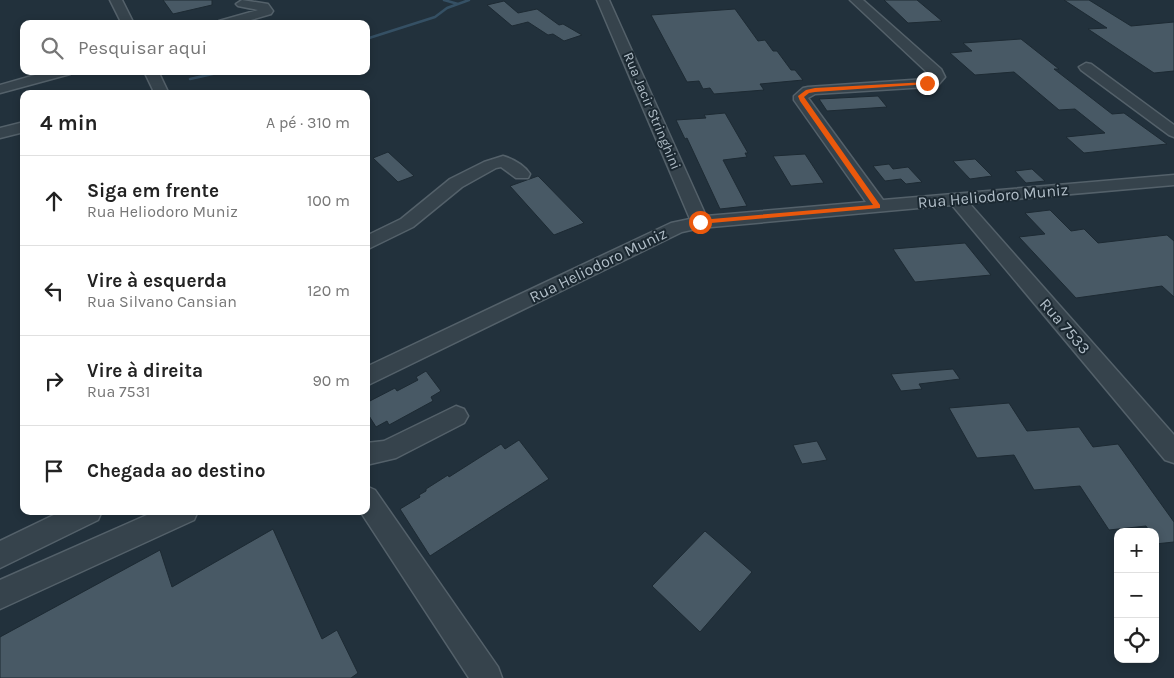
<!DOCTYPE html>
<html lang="pt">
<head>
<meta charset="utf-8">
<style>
	body { margin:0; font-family:Karla,sans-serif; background:#f6f6f6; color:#222 }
	.controls { position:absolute; right:15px; bottom:15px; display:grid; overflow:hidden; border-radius:10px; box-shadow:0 2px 8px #0003 }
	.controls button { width:45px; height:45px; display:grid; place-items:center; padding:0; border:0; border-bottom:1px solid #e0e0e0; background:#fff; color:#222; font:25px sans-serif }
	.stop { position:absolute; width:15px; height:15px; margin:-11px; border:4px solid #ea580c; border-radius:50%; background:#fff }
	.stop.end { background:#ea580c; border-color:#fff; box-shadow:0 1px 5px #0008 }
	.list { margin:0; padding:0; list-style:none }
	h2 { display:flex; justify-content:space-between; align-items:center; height:65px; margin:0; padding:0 20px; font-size:21px }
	h2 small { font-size:16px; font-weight:400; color:#767676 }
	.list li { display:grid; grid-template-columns:32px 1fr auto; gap:15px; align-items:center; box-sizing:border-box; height:90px; padding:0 20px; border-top:1px solid #e0e0e0 }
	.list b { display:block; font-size:19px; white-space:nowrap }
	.list p { margin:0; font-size:16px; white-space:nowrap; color:#767676 }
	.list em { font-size:16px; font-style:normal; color:#767676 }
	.icon { flex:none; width:28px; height:28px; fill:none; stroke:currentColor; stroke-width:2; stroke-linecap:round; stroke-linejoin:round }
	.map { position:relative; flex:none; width:1174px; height:678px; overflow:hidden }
	.search { position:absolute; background:#fff; box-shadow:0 2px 8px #0003; left:20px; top:20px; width:350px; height:55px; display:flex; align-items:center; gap:12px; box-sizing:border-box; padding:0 18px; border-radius:10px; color:#767676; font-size:19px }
	.panel { position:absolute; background:#fff; box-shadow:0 2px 8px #0003; left:20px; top:90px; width:350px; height:425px; border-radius:10px }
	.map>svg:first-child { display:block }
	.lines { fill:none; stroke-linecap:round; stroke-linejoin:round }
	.stream { stroke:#355064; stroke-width:2.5 }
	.building { fill:#485965; stroke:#1d2a33 }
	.minor-casing { stroke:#54616a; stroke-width:3 }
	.minor { fill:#36434c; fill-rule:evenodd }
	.route { fill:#ea580c }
	.labels { text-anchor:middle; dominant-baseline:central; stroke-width:4; stroke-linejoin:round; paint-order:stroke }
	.far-street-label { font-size:14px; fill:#b1bec8; stroke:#1b2831 }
	.street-label { font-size:16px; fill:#b1bec8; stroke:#1b2831 }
</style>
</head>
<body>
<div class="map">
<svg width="1174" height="678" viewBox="0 0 1174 678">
	<rect width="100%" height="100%" fill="#22313c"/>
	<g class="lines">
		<!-- stream -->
		<path class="stream" d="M444 0 458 4
			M366 39 435 17 447 8 469 0
			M190 79 226 71"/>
	</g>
	<!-- building -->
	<path class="building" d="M163 0H212V5L173 14Z
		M884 0H917L942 21 908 23Z
		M1064 0H1089L1131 26 1174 22V71L1154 73 1088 29 1107 28Z
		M504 1 518 13 537 9 559 25 563 24 582 35 564 41 553 34 548 35 528 22 512 26 487 5Z
		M735 9 758 41 765 40 773 51H777L791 70H795L803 80 760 84 764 90 714 94 710 88 703 89 699 81 687 82 651 15Z
		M1021 39 1059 69H1054L1112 114 1124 113 1167 144 1084 153 1066 137 1105 133 1075 109 1059 110 1014 72 975 75 950 53 972 51 963 43Z
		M878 96 887 107 827 111 819 99Z
		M725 113 748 153H745L747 157 723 160 747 206 720 209 687 138 685 139 676 120 706 118 704 115Z
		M388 152 414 176 398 182 373 158Z
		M805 154 824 183 791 186 773 156Z
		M975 159 992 176 970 179 953 161Z
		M889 164 893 169 908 167 922 182 906 184 901 179 885 181 873 166Z
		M1032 169 1045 181 1026 183 1015 171Z
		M538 176 542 180 584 223 554 235 510 186Z
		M1050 210 1071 231 1084 229 1098 243 1167 235 1174 241V297L1162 286 1076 298 1019 237 1045 234 1025 213Z
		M965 243 991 275 915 282 893 249Z
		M953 369 960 379 919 384 922 389 901 391 891 374Z
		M426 371 441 391 431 397 433 401 389 425 387 421 376 427 366 411V403L395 388 397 391 418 380 416 377Z
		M1009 403 1027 431 1079 427 1093 447 1118 444 1174 522V542L1155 544V532H1150L1146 526 1109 530 1080 486 1034 490 1014 455 977 458 949 408Z
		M519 440 549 479 430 556 400 509 420 497 419 495 426 491V489L448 475 449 477 501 444 505 449Z
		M817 441 827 460 802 464 793 445Z
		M273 529 322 639 337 630 358 673 351 678H0V637L160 550 172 587Z
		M705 531 752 572 700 632 652 586Z"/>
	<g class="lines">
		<defs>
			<path id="minor" d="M110 0H122L134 24H122Z
				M242 0 268 4 273 11 271 14 237 24H217L219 21 258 10 238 6 236 4Z
				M597 0H609L706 216 866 202 794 100V96L803 88 808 87 927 79 931 76 850 0H863L941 69 945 77 938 85 927 87 815 94 808 98 883 200 1174 175V185L969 203 1174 435V463L1165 460 952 205 700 228 682 232 366 386V367L671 223 690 219Z
				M1086 63 1091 64 1174 125V137L1169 135 1081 70 1079 67Z
				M49 71H72L70 74 0 93V85Z
				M144 71H158L169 94H155Z
				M24 122V132L0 138V128Z
				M503 156C513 159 524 165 530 174L528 178H516L501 167 496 168 462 187 413 227 366 250V236L401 219 450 179 484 162Z
				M456 406 464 409 468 416 464 423 396 458 366 465V443L384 441Z
				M366 486 375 490 498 667 502 678H469L360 511H366Z
				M62 511H102L98 520 0 568V541Z
				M156 511H198L194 520 0 609V580Z"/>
		</defs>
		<!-- minor casing -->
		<use href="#minor" class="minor-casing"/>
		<!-- minor -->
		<use href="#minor" class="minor"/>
	</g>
	<!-- route -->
	<path class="route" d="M927 82 929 84 815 92 809 93 804 97 880 205V208L700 224 696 222 700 220 873 205 800 101 798 96 806 90 815 88Z"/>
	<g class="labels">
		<!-- far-street labels -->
		<g class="far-street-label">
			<text transform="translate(652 111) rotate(67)">Rua Jacir Stringhini</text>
		</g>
		<!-- street labels -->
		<g class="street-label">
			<text transform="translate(993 196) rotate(-5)">Rua Heliodoro Muniz</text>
			<text transform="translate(598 265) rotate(-26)">Rua Heliodoro Muniz</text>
			<text transform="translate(1065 326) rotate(49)">Rua 7533</text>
		</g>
	</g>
</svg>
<div class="controls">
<button>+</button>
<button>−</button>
<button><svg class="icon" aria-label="locate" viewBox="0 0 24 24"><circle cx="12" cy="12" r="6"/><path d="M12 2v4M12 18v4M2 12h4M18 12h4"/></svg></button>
</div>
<div class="stop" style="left:700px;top:222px"></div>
<div class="stop end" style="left:927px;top:83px"></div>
<div class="search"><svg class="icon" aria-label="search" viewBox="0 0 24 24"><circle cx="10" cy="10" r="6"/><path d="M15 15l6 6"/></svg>Pesquisar aqui</div>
<section class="panel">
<h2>4 min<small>A pé · 310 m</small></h2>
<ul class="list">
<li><svg class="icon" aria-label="ahead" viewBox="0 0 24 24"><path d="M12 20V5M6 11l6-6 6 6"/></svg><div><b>Siga em frente</b><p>Rua Heliodoro Muniz</p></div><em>100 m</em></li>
<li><svg class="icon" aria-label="left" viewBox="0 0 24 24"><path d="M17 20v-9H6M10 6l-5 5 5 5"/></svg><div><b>Vire à esquerda</b><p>Rua Silvano Cansian</p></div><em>120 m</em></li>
<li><svg class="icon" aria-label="right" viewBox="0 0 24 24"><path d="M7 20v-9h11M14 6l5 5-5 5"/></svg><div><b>Vire à direita</b><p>Rua 7531</p></div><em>90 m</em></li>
<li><svg class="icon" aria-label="arrive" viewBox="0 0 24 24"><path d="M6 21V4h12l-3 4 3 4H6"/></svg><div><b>Chegada ao destino</b></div></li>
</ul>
</section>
</div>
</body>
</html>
